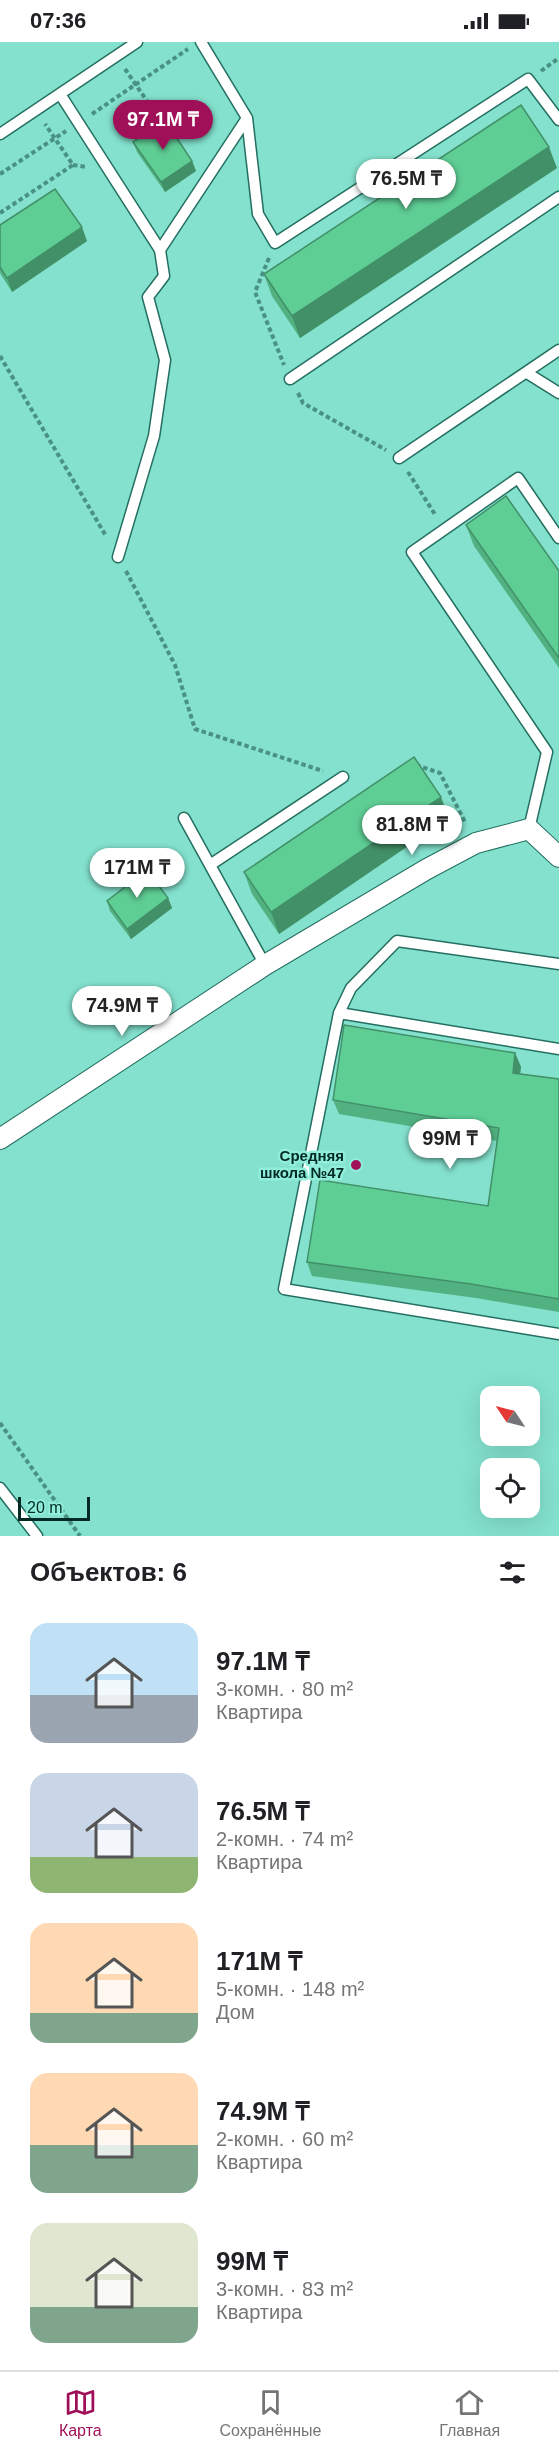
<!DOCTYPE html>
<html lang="ru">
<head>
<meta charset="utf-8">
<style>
	body { margin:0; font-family:Helvetica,sans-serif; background:#f2f2f2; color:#202124; height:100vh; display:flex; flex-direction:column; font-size:22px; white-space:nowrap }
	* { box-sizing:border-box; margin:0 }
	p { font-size:20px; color:#757577 }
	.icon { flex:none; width:33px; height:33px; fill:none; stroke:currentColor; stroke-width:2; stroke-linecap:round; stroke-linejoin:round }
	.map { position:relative; height:1494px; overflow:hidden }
	.sheet { display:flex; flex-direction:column; background:#fff; flex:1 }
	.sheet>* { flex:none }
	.needle { width:39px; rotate:305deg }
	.tools { position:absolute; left:480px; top:1344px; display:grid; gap:12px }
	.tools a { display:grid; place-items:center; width:60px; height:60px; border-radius:12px; background:#fff; box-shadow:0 6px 24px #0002; font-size:30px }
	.scale { position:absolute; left:18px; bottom:15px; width:72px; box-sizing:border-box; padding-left:6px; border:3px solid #002a23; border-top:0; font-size:16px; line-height:21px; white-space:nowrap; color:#002a23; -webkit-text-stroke:4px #90eeda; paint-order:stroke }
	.price { position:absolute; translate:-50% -51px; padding:0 14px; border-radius:21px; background:#fff; color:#222; font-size:20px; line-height:39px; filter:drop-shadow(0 2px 3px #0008) }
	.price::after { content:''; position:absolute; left:50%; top:36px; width:18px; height:14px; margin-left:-9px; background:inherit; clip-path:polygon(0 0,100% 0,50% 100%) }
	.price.active { background:#a01058; color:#fff }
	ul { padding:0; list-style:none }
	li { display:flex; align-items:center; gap:18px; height:150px; padding:0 30px }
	li span { display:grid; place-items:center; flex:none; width:168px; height:120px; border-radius:18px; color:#555 }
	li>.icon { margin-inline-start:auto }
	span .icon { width:72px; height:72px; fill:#fffc; stroke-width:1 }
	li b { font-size:26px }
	h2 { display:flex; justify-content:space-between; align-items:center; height:72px; padding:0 30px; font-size:26px }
	.status { display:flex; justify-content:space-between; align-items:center; height:42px; padding:0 30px; background:#fff; direction:ltr }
	.status svg { height:16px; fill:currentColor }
	.tab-bar { display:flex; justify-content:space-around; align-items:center; height:84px; border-top:2px solid #e0e0e0; background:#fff; font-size:16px; color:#757577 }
	.tab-bar a { display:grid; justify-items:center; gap:3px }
	.tab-bar .active { color:#a01058 }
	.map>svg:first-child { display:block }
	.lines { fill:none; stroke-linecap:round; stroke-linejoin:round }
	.service-casing { stroke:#246f61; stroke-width:13 }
	.minor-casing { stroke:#246f61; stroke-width:22 }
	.path { stroke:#499182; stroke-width:4; stroke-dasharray:4.5 3; stroke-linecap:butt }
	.service { stroke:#fff; stroke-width:10 }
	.minor { stroke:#fff; stroke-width:20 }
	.wall { fill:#52b180 }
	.shaded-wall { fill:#429068 }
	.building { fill:#5fce95; stroke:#429068; stroke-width:1.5 }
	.poi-dot { fill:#a01058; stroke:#90eeda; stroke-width:2 }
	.labels { text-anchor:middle; stroke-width:5; stroke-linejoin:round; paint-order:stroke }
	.poi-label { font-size:15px; font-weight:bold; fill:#002a23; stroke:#90eeda; text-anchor:end }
</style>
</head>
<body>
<div class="status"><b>07:36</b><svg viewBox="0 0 49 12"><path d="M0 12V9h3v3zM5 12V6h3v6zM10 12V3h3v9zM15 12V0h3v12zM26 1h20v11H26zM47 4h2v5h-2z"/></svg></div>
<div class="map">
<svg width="559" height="1494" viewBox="0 0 559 1494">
	<rect width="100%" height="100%" fill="#83e1cd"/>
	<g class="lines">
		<g class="service-casing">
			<path id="service" d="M60 52 160 208 164 234 148 255 165 318 154 394 118 515
				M247 76 258 172 275 201 528 37 559 78
				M0 92 137 0
				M160 208 247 76 201 0
				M527 331 559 351
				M290 337 559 155
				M399 416 559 308
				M184 776 265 923
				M529 787 547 710 412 510 518 436 559 496
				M210 823 343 735
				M559 922 397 899 351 946 339 971 284 1247 559 1292
				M339 971 559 1007
				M0 1446 37 1494"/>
		</g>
		<g class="minor-casing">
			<path id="minor" d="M0 1097 265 923 427 827 476 801 529 787 559 815"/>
		</g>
		<path class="path" d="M125 27 147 59
			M541 29 559 16
			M92 72 188 7
			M73 123 87 125
			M0 132 66 89
			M0 171 73 123 45 82
			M269 216 255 250 284 323
			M0 314 106 494
			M298 351 303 361 386 408
			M408 430 436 474
			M126 529 175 623 195 687 323 729
			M416 723 440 731 466 782
			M0 1381 80 1494"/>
		<use href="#service" class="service"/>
		<use href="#minor" class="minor"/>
	</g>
	<path class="wall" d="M133 100 192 119 196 129 165 150 137 110Z
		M557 126 300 296 272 254 264 232Z
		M0 183 87 199 12 250 0 231Z
		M466 483 559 529V626L474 504Z
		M449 776 279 892 252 852 244 830Z
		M168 856 172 866 131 897 110 869 107 859Z
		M515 1011 521 1025 520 1032 559 1037V1270L476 1256 312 1234 307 1220 488 1164 497 1099 339 1072 333 1058Z"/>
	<path class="shaded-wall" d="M549 105 557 126 300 296 292 274Z
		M192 119 196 129 165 150 161 140Z
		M82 185 87 199 12 250 7 236Z
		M441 755 449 776 279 892 271 870Z
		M168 856 172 866 131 897 127 887Z
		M515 1011 521 1025 518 1045 513 1031Z"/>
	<path class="building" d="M521 63 549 105 292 274 264 232Z
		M165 78 192 119 161 140 133 100Z
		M55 147 82 185 7 236 0 225V183Z
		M506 454 559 529V616L466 483Z
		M414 715 441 755 271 870 244 830Z
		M147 828 168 856 127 887 107 859Z
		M344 983 515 1011 513 1031 559 1037V1257L471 1242 307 1220 320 1138 488 1164 499 1086 333 1058Z"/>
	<circle class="poi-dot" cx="356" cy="1123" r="6"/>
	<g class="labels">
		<g class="poi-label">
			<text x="344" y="1119">Средняя<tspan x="344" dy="17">школа №47</tspan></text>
		</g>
	</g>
</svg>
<div class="tools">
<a><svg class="needle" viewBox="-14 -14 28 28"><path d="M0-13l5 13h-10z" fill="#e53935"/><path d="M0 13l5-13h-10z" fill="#757577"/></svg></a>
<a><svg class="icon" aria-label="locate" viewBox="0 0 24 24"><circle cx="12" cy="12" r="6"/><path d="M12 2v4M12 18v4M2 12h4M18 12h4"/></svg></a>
</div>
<div class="scale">20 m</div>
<b class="price active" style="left:163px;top:109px">97.1M ₸</b>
<b class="price" style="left:406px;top:168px">76.5M ₸</b>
<b class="price" style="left:412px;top:814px">81.8M ₸</b>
<b class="price" style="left:137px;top:857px">171M ₸</b>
<b class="price" style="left:122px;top:995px">74.9M ₸</b>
<b class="price" style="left:450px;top:1128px">99M ₸</b>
</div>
<section class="sheet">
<h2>Объектов: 6<svg class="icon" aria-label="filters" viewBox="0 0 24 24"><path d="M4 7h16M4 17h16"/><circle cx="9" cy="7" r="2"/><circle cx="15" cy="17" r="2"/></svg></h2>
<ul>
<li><span style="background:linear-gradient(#bfe0f5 60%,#9aa5b1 0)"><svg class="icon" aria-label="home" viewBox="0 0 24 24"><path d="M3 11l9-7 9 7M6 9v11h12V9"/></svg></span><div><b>97.1M ₸</b><p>3-комн. · 80 m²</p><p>Квартира</p></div></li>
<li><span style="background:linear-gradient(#c9d6e8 70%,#8fb573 0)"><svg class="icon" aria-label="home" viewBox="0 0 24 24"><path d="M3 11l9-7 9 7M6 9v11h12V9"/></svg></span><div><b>76.5M ₸</b><p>2-комн. · 74 m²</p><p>Квартира</p></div></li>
<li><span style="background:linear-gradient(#ffd9b3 75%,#7fa58c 0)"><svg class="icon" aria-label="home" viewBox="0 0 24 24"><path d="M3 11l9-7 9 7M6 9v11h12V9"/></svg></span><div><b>171M ₸</b><p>5-комн. · 148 m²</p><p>Дом</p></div></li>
<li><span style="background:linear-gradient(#ffd9b3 60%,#7fa58c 0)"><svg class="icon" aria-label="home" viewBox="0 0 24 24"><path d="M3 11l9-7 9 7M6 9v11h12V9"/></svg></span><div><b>74.9M ₸</b><p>2-комн. · 60 m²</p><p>Квартира</p></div></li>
<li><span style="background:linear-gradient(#dfe7d0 70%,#7fa58c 0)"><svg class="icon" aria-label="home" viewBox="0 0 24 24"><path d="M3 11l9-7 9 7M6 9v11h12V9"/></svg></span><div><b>99M ₸</b><p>3-комн. · 83 m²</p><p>Квартира</p></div></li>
</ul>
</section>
<nav class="tab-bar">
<a class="active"><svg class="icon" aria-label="map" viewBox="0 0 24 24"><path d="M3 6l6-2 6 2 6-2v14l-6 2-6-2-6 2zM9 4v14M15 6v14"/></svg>Карта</a>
<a><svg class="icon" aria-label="saved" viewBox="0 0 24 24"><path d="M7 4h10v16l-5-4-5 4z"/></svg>Сохранённые</a>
<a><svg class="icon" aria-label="home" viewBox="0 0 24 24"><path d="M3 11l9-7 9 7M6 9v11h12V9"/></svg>Главная</a>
</nav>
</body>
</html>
